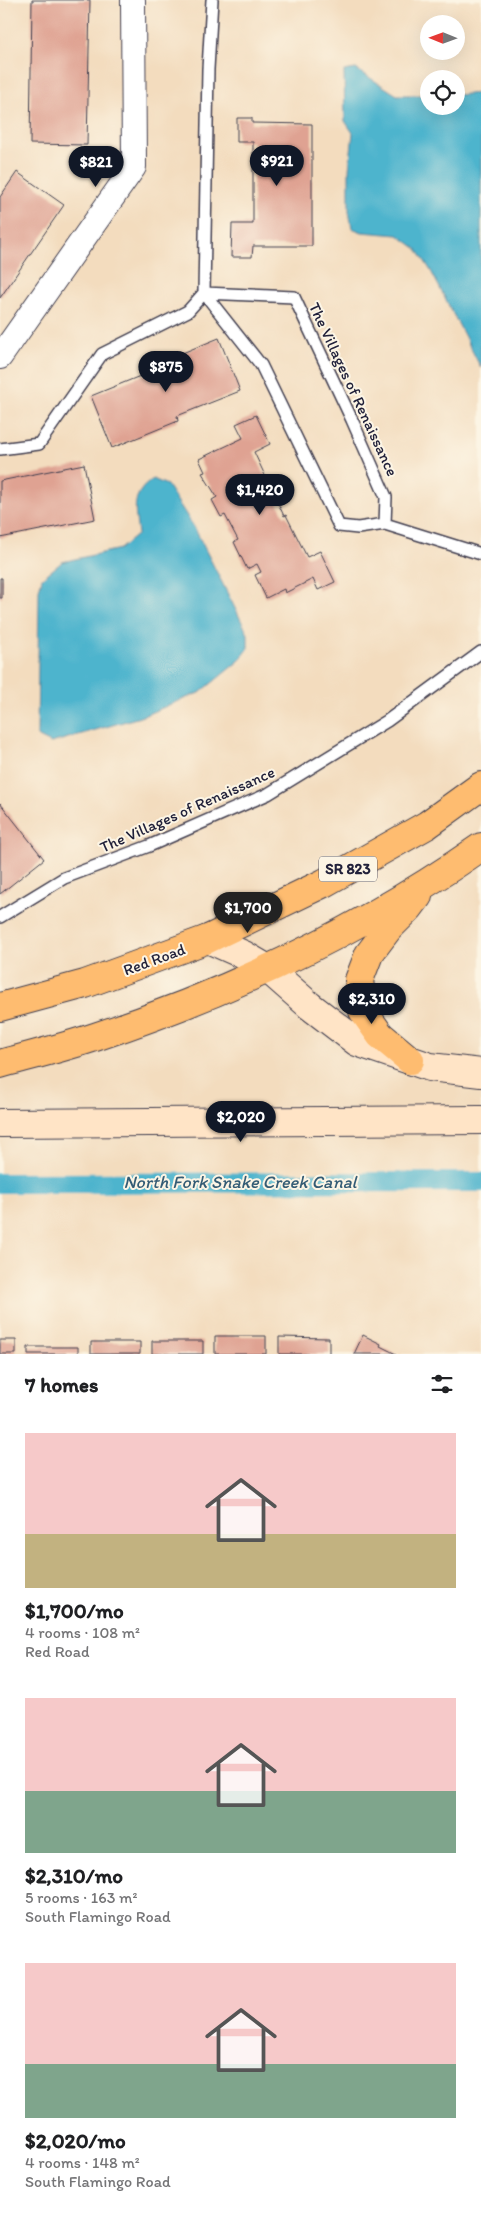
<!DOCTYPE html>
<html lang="en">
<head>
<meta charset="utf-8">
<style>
	body { margin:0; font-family:Itim,sans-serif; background:#f6f6f6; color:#202124; height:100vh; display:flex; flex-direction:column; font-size:19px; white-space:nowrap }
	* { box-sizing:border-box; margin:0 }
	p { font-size:16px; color:#757577 }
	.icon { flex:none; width:28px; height:28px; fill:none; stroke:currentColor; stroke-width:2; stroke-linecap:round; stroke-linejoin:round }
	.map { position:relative; height:1354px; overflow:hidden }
	.side { display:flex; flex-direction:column; background:#fff; flex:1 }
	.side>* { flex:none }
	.needle { width:32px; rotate:271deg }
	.tools { position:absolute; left:420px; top:15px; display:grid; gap:10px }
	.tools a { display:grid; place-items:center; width:45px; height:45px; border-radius:50%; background:#fff; box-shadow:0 5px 20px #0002; font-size:25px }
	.price { position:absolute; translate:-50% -42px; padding:0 11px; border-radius:18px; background:#111827; color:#fff; font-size:16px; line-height:32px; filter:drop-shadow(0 1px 2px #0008) }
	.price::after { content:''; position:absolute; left:50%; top:30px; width:15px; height:11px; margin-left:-8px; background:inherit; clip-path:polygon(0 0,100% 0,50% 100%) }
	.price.on { background:#222; color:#fff }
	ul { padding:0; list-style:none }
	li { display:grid; align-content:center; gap:10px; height:265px; padding:0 25px }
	li span { display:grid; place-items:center; height:155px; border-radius:0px; color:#555 }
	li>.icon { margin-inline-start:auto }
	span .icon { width:90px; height:90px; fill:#fffc; stroke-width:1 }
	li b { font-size:21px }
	h2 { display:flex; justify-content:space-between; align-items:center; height:60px; padding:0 25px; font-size:21px }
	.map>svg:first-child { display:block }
	.water { fill:#4eb4cd; stroke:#386b84 }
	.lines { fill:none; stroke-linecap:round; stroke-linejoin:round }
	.canal { stroke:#4eb4cd; stroke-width:20 }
	.building { fill:#dfa292 }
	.service-casing { stroke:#413e4f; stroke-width:14 }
	.minor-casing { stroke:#413e4f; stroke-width:26 }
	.secondary-casing { stroke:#413e4f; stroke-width:30 }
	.trunk-casing { stroke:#413e4f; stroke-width:30 }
	.service { stroke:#fff; stroke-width:11 }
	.minor { stroke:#fff; stroke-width:24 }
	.secondary { stroke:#ffe4c6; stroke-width:28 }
	.trunk { stroke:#febc70; stroke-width:28 }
	.labels { text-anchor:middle; stroke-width:4; stroke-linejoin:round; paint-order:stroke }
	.shield { fill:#fcf5e5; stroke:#63616e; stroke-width:1 }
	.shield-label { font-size:15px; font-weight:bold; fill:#22223b }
	.street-label { font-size:16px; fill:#22223b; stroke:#fcf5e5 }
	.water-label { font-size:18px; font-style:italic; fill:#345c75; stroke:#fcf5e5 }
</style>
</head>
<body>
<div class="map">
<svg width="481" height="1354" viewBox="0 0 481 1354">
	<rect width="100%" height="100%" fill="#fcf5e5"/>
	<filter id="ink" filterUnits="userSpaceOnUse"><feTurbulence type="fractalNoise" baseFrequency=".02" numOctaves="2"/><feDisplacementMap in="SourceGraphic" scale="10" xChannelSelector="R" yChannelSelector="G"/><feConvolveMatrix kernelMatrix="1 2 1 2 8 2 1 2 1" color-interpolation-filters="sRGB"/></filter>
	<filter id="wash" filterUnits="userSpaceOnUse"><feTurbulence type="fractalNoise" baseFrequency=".0096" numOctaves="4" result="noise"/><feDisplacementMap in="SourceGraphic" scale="20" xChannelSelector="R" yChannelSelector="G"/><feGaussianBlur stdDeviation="1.12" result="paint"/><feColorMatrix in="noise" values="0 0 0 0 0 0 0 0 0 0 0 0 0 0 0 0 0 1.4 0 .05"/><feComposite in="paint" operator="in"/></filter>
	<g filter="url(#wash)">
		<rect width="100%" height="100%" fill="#f3dcbe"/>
		<path class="water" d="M356 69 397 95H429V106H456V95L481 93V368L431 271 417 249 398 235 362 232 352 228 349 211V170L353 133 345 121 344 71Z
			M153 479 167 485 194 527 248 634V649L240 660 201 692 140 717 51 743 37 736 39 590 42 578 62 562 120 549 138 534C135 509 130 495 153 479Z"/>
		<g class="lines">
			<path class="canal" d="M0 1183 481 1182"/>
		</g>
		<g id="blocks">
			<path class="building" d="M32 0H90L87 145 30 144Z
				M237 118H252V123L312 124V246H253L252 257H231L232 224H253V142H237Z
				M17 172 64 205 0 298V197Z
				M219 338 240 391 177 416 178 421 112 448 91 396 155 370 153 365Z
				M256 415 270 444 254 452 284 516 286 515 307 557 320 551 335 582 318 590 313 579 285 593 284 589 266 598 255 575 261 572 257 564 247 569 234 542 238 540 225 515 221 517 212 500 217 497 202 473 205 472 199 459 243 438 236 424Z
				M84 464 95 519 0 538V481Z
				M0 578H2V598H0Z
				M0 803 44 859 0 894Z
				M363 1335 381 1344 380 1346 396 1354H354Z
				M215 1336H266V1354H215Z
				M279 1337 329 1338V1354H279Z
				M0 1340H16V1354H0Z
				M152 1341H203V1354H152Z
				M91 1342H140V1354H91Z
				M28 1347H78V1354H28Z"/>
		</g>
	</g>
	<g filter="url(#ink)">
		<use href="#blocks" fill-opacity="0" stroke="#413e4f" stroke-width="1"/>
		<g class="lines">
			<g class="service-casing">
				<path id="service" d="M204 293 294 297 352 420 386 497 385 524 481 554
					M204 293 261 365 339 526 358 528 385 524
					M0 449 39 444 102 354 188 311 204 293 208 69 212 0
					M0 917 64 878 149 846 268 794 387 721 481 652"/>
			</g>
			<g class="minor-casing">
				<path id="minor" d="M0 357 134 167 133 0"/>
			</g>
			<g class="secondary-casing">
				<path id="secondary" d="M208 939 244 955 268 969 310 1006 357 1042 430 1067 481 1073
					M0 1123 481 1120"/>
			</g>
			<g class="trunk-casing">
				<path id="trunk" d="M0 1007 85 984 208 939 324 883 427 825 481 786
					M410 1060 380 1035 363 1011 359 980 369 954 388 929 409 908 418 896
					M0 1064C33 1055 66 1047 98 1036 233 991 365 928 481 847"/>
			</g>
			<use href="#service" class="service"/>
			<use href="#minor" class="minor"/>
			<use href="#secondary" class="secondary"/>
			<use href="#trunk" class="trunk"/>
		</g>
	</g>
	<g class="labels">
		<rect class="shield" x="319" y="856.5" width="58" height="25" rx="4"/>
		<g class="shield-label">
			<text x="348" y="874">SR 823</text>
		</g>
		<g class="street-label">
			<text transform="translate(354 389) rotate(65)" y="6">The Villages of Renaissance</text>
			<text transform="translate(187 809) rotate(-24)" y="6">The Villages of Renaissance</text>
			<text transform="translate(154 959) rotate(-20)" y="6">Red Road</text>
		</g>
		<g class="water-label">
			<text x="240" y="1188">North Fork Snake Creek Canal</text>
		</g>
	</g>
</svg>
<div class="tools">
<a><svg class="needle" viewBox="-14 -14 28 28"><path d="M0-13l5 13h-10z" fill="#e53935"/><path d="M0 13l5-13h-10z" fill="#757577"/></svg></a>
<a><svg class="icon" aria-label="locate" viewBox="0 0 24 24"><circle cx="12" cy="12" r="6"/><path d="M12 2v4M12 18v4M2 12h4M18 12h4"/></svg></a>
</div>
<b class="price" style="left:277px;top:187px">$921</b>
<b class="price" style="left:96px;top:188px">$821</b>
<b class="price" style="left:166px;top:393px">$875</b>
<b class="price" style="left:260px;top:516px">$1,420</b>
<b class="price on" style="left:248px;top:934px">$1,700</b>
<b class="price" style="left:372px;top:1025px">$2,310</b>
<b class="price" style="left:241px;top:1143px">$2,020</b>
</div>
<section class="side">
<h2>7 homes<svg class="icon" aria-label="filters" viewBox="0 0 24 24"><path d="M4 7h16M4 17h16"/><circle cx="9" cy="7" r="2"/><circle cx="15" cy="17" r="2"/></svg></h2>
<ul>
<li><span style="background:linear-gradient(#f6c9c9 65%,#c2b280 0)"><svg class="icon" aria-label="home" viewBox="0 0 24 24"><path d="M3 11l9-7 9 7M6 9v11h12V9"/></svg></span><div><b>$1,700/mo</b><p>4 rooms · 108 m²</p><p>Red Road</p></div></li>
<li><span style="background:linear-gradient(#f6c9c9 60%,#7fa58c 0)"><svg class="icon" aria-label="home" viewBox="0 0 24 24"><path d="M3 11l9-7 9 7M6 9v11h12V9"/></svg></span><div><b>$2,310/mo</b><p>5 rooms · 163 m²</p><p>South Flamingo Road</p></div></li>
<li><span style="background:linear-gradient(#f6c9c9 65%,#7fa58c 0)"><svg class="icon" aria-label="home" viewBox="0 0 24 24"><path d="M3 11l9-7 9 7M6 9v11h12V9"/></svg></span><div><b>$2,020/mo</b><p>4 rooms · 148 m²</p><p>South Flamingo Road</p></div></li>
</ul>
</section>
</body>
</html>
